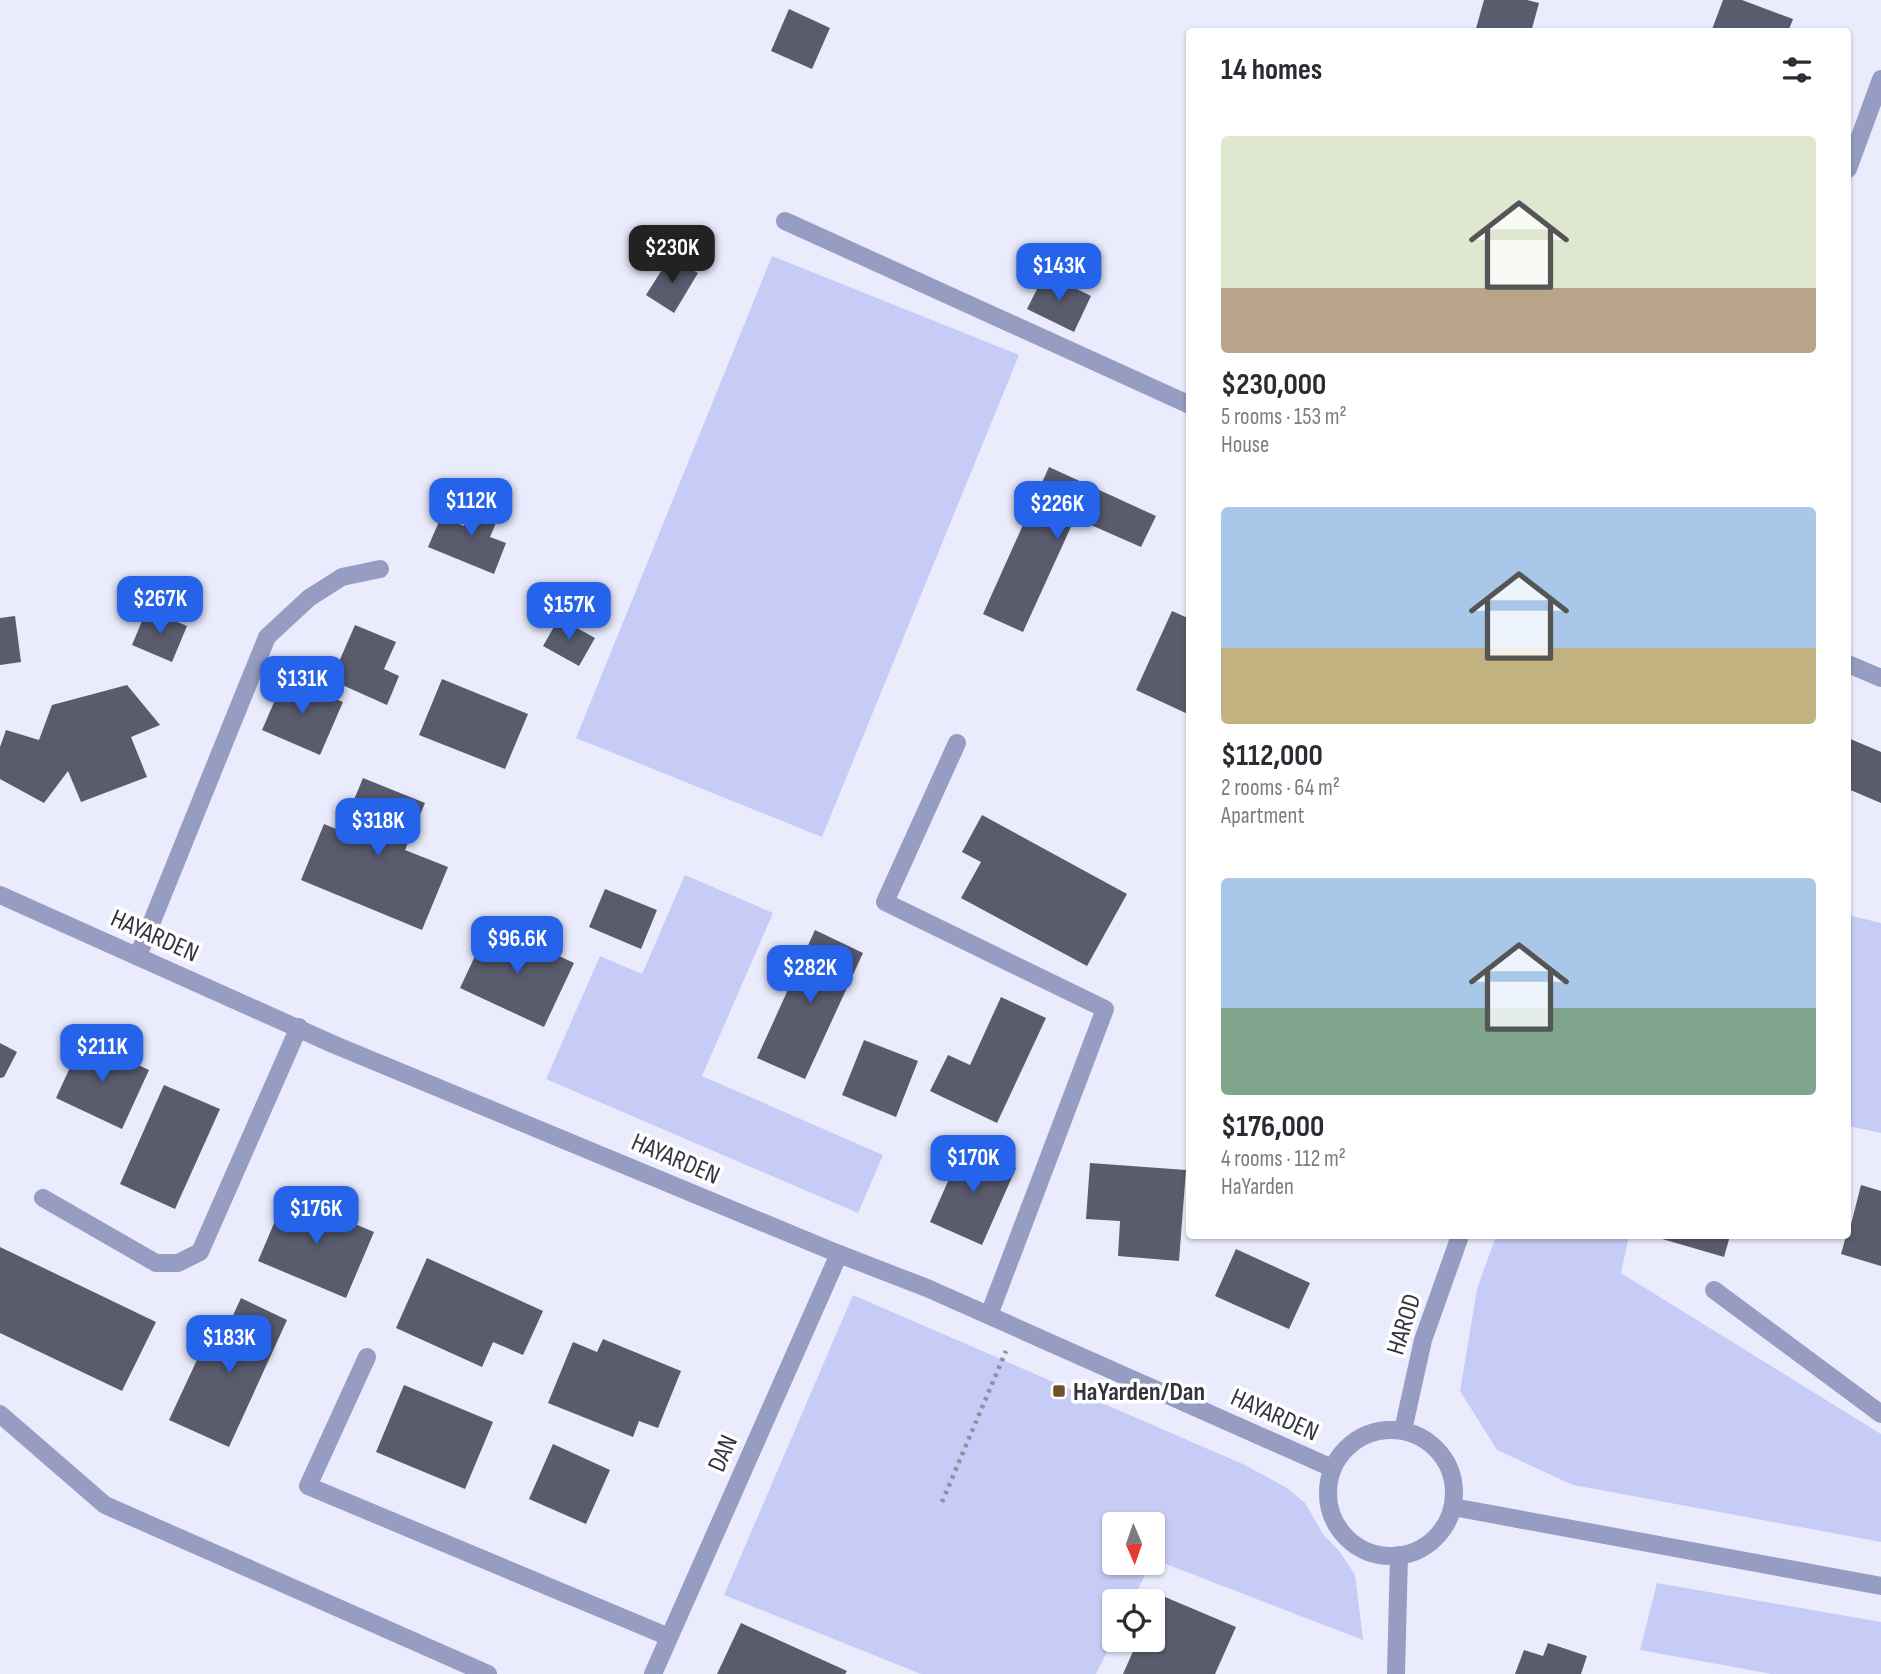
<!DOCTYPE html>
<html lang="en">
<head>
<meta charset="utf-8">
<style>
	body { margin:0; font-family:"Sofia Sans Condensed",sans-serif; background:#f7f7f7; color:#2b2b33; height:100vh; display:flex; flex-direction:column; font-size:26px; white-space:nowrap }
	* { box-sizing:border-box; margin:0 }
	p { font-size:23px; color:#7c7c81 }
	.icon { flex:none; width:38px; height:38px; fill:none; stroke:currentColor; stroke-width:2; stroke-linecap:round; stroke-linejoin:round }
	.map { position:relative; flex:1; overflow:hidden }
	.drawer { position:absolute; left:1186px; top:28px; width:665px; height:1211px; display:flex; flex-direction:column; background:#fff; border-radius:7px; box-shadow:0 2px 5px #0004 }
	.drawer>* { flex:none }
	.needle { width:46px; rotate:178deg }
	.tools { position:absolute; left:1102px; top:1512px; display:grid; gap:14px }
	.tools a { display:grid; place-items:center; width:63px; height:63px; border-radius:7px; background:#fff; box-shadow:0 2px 5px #0004; font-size:35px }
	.price { position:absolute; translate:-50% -60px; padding:0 16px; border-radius:14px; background:#2563eb; color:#fff; font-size:23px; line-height:46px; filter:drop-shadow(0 2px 4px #0008) }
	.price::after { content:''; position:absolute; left:50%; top:42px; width:21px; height:16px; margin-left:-10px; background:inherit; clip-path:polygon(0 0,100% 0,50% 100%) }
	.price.current { background:#222; color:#fff }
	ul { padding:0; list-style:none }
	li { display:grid; align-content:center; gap:14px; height:371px; padding:0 35px }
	li span { display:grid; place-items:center; height:217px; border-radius:7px; color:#555 }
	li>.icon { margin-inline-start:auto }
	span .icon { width:126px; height:126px; fill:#fffc; stroke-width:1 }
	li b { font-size:30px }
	h2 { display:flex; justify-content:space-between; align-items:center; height:84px; padding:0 35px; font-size:30px }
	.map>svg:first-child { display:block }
	.green { fill:#c6ccf6 }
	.building { fill:#5a5c6e }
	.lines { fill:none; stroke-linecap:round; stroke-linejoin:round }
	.path { stroke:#8f909d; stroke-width:4.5; stroke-dasharray:3.5 5; stroke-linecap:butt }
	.service { stroke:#979cc2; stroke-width:18 }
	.minor { stroke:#979cc2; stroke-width:18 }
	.tertiary { stroke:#979cc2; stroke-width:18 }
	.poi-dot { fill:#714f27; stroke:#fff; stroke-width:2.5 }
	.labels { text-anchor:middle; stroke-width:7; stroke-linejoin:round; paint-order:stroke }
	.street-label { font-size:26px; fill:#33343c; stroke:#fff }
	.poi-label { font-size:26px; font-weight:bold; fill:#33343c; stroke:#fff; text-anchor:start }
</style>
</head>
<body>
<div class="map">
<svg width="1881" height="1674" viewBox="0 0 1881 1674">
	<rect width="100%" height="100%" fill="#eaecfd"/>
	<path class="green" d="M772 256 1019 355 822 837 576 738Z
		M685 875 773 913 702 1076 883 1155 858 1213 546 1079 600 956 642 974Z
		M1848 915 1881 923V1133L1848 1126Z
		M1496 1236H1629L1621 1273 1881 1434V1542L1573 1485 1497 1450 1460 1391 1477 1289Z
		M853 1295 1245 1465 1287 1488 1305 1503 1323 1534 1340 1552 1355 1575 1363 1640 1153 1559V1524H1115V1563H1151L1132 1601H1115V1636L1096 1674H921L724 1595Z
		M1657 1583 1881 1622V1674H1772L1640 1650Z"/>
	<path class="building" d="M1484 0H1527L1539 3 1531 32H1475Z
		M1723 0H1742L1793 19 1788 32H1711Z
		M789 9 830 28 812 69 771 51Z
		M670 257 698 273 674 313 646 295Z
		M1045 273 1091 296 1074 332 1027 309Z
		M1049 467 1156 516 1141 547 1075 518 1023 632 983 614Z
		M475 498 502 509 490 537 506 543 494 574 428 547 441 517 464 526Z
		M147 609 187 626 172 662 132 645Z
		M1172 611 1190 619V715L1136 690Z
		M15 616 21 662 0 665V618Z
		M559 618 595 638 579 666 543 646Z
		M355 625 396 642 384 669 399 676 387 705 331 680Z
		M285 677 343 702 320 755 262 730Z
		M442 679 528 714 505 769 419 735Z
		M127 685 160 725 131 737 147 777 81 802 68 771 44 803 0 779V747L6 730 39 740 52 705Z
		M1848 738 1881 752V803L1848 789Z
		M363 778 425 803 405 850 448 867 422 930 301 880 324 824 341 831Z
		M982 815 1127 894 1087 966 961 898 981 862 962 852Z
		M605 889 657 910 641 949 589 927Z
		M490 924 574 963 544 1027 460 988Z
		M815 930 863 953 805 1079 757 1058Z
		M1001 997 1046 1018 997 1123 930 1091 948 1055 970 1065Z
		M83 1039 149 1070 122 1129 56 1098Z
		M864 1040 918 1061 896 1117 842 1095Z
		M0 1043 17 1052 4 1077 0 1078Z
		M164 1085 220 1109 175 1209 120 1184Z
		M964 1145 1016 1168 982 1245 930 1222Z
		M1090 1163 1186 1170 1179 1261 1118 1256 1120 1221 1086 1219Z
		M1861 1185 1881 1191V1266L1841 1254 1846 1236H1848Z
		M286 1195 374 1232 346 1298 258 1261Z
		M1652 1236H1730L1724 1257Z
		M0 1247 156 1322 122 1391 0 1333Z
		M1236 1249 1310 1283 1289 1329 1215 1296Z
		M427 1258 543 1311 523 1355 493 1342 482 1367 396 1328Z
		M241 1298 287 1320 229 1447 169 1420 203 1347 216 1352Z
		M603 1339 681 1371 658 1428 639 1421 633 1437 548 1403 573 1342 597 1352Z
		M404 1385 493 1422 465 1489 376 1452Z
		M553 1444 610 1470 586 1524 529 1499Z
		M1158 1594 1236 1627 1215 1674H1123L1138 1640H1153V1605Z
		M741 1623 847 1671 845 1674H717Z
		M1548 1643 1587 1656 1581 1674H1515L1524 1650 1543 1656Z"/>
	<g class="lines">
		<path class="path" d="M942 1502 1006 1351"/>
		<path class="service" d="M785 221 1190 405
			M957 743 885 902 1105 1009 989 1315
			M138 956 267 637 309 598 342 577 380 569
			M43 1198 156 1263H178L200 1252 299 1027
			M1714 1290 1881 1414"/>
		<path class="minor" d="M1848 169 1881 79
			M1848 664 1881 678
			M367 1357 308 1486 669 1637
			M0 1414 105 1505 488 1674
			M1403 1430 1423 1340 1460 1236
			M1453 1507 1881 1586
			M653 1674 839 1254
			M1396 1674 1399 1555"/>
		<path class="tertiary" d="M0 895 335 1045 839 1254 927 1288 1332 1468
			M1328 1493a63 63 0 1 1 126 0a63 63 0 1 1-126 0Z"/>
	</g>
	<rect class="poi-dot" x="1052" y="1384" width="14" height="14" rx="3.5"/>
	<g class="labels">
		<g class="street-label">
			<text transform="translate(155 935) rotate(24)" y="9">HAYARDEN</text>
			<text transform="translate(676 1158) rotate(23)" y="9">HAYARDEN</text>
			<text transform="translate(1403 1324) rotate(-73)" y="9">HAROD</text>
			<text transform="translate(1275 1414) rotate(24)" y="9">HAYARDEN</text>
			<text transform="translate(722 1453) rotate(-66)" y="9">DAN</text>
		</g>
		<g class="poi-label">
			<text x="1073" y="1400">HaYarden/Dan</text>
		</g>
	</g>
</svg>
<div class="tools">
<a><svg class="needle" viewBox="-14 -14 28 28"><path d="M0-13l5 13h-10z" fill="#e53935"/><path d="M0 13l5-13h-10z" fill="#7c7c81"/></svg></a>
<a><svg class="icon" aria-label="locate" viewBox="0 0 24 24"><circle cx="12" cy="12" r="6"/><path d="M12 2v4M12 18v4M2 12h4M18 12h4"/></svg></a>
</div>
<b class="price current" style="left:672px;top:285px">$230K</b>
<b class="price" style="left:1059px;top:303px">$143K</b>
<b class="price" style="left:471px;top:538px">$112K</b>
<b class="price" style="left:1057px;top:541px">$226K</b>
<b class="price" style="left:160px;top:636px">$267K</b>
<b class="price" style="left:569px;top:642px">$157K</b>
<b class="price" style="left:302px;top:716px">$131K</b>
<b class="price" style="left:378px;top:858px">$318K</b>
<b class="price" style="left:517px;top:976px">$96.6K</b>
<b class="price" style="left:810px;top:1005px">$282K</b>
<b class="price" style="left:102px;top:1084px">$211K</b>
<b class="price" style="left:973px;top:1195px">$170K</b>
<b class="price" style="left:316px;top:1246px">$176K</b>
<b class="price" style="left:229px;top:1375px">$183K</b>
<section class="drawer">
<h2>14 homes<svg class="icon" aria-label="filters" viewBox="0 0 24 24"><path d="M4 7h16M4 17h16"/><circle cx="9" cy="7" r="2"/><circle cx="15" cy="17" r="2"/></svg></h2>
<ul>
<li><span style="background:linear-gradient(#dfe7d0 70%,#b9a48a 0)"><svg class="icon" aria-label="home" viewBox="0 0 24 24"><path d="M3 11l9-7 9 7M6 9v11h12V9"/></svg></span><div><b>$230,000</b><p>5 rooms · 153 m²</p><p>House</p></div></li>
<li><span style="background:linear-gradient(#a9c7e8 65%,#c2b280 0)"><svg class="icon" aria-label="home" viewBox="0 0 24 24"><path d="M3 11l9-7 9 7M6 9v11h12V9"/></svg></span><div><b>$112,000</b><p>2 rooms · 64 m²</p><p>Apartment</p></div></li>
<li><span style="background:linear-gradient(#a9c7e8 60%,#7fa58c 0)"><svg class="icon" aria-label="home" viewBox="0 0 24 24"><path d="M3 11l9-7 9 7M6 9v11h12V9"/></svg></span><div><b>$176,000</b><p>4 rooms · 112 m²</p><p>HaYarden</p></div></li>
</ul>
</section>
</div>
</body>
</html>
